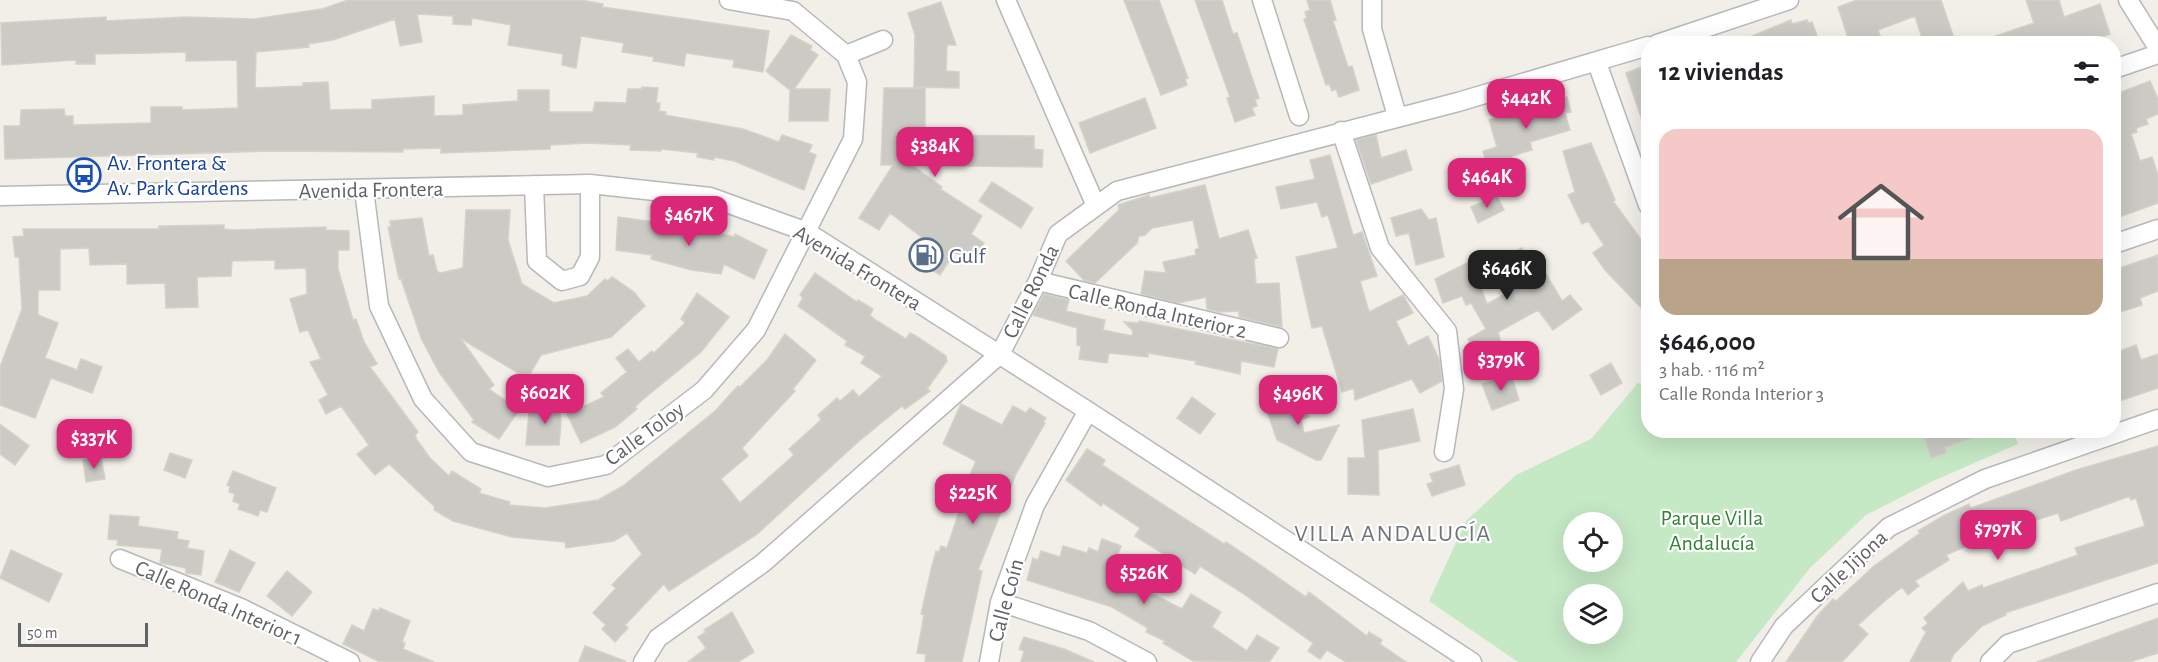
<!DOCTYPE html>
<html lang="es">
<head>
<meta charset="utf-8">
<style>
	body { margin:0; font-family:"Alegreya Sans",sans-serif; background:#f6f6f6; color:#202124; height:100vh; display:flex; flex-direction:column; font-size:22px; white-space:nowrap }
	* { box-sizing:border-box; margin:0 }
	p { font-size:20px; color:#757577 }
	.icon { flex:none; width:33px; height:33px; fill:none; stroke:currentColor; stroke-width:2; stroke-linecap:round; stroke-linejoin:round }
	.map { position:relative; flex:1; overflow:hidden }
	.drawer { position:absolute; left:1641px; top:36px; width:480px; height:402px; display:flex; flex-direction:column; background:#fff; border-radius:24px; box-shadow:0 6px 24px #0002 }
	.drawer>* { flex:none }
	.buttons { position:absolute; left:1563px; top:512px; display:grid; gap:12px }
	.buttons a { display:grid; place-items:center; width:60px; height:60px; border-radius:50%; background:#fff; box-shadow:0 6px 24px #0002; font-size:30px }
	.scale { position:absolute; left:18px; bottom:15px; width:130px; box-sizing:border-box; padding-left:6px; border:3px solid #5f6368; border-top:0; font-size:16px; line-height:21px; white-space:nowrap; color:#5f6368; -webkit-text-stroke:4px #fff; paint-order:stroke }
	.price { position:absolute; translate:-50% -51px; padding:0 14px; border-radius:12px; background:#db2777; color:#fff; font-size:20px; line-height:39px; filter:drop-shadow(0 2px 3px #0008) }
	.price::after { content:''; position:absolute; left:50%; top:36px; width:18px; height:14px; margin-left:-9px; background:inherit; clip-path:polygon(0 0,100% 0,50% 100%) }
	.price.on { background:#222; color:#fff }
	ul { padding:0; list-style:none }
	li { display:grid; align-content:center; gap:12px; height:318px; padding:0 18px }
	li span { display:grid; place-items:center; height:186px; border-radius:18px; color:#555 }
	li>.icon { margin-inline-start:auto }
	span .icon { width:108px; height:108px; fill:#fffc; stroke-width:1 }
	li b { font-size:26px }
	h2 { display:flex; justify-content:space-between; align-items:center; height:72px; padding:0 18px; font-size:26px }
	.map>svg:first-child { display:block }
	.green { fill:#c5e8c5; fill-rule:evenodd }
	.building { fill:#cccac5; stroke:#d6d1c6; stroke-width:1.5 }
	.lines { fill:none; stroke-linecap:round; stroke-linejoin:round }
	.minor-casing { stroke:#b5b8bc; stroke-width:21 }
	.minor { stroke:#fff; stroke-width:18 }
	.labels { text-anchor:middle; stroke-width:4.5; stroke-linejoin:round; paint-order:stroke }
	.transit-label { font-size:22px; fill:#164399; stroke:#fff; text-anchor:start }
	.street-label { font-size:22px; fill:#5f6368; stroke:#fff }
	.service-label { font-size:22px; fill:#4e5e75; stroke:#fff; text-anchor:start }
	.park-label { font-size:22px; fill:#348238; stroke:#fff }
	.neighbourhood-label { font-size:24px; letter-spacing:1.5px; fill:#70757a; stroke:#fff }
</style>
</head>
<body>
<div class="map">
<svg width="2158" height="662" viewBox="0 0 2158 662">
	<rect width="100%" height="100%" fill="#f1efe8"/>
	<path class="green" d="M1638 383 1648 385V430H2013L2018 444 1933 481 1866 515 1810 568 1736 662H1518L1429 601 1466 521 1516 475 1591 439ZM1574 522H1612V561H1574ZM1574 594H1612V633H1574Z"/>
	<path class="building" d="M348 0H581L603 4 602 7 769 31 763 72 733 67 734 60 686 53 684 66 653 61 654 57 622 52 624 43 581 36 576 68 562 65 563 54 508 45 511 25 472 18 471 25 453 24V16L417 14 422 42 400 46 395 19 333 40 308 44 309 47 256 52 255 88 303 86V83L328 82 330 110 372 109V100L434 96V116L463 115V105L518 101V90H549V112H593L595 102 626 103 628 89H642V87L658 88 656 103H660L659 111 666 112 665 115 743 129 779 142 782 135 812 145 809 152 816 155 804 190 734 161 714 157V160L697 157 698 153 661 149V151L630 150 631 145 587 143 550 145V149L441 153V148L403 149V152L270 151 5 159 4 126H20L21 110 64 109 65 116H73V125L151 123V107H182V110L238 108 237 60 186 61V52L149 53 95 54V64H76V60L2 65 1 23 106 17V21L186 17 254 19 322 9Z
		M1124 0H1159L1188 78 1185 79 1187 85 1161 95Z
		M1195 0H1222L1233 34 1237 33 1259 98 1255 100 1257 106 1252 108 1255 115 1235 122 1227 98 1230 97Z
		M1307 0H1330L1336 20 1333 21 1348 67 1352 66 1359 90 1339 97 1336 89 1332 91 1329 84 1326 85 1304 19 1307 18 1305 12 1310 10Z
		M1857 0H1941L1956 44H1924L1915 16 1878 30 1883 44H1850L1838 7Z
		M2026 0H2059L2064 17 2100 4 2110 34 2083 44H1981V41L2034 23Z
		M941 2 956 45H947L946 71 959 72V88L914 87 915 35 908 13Z
		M1791 20 1792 24 1807 20 1808 23 1812 22 1820 44H1733Z
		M791 35 812 46 810 50 818 55 794 89H830L828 121H789L790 90 766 71Z
		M1642 67 1645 76 1648 75V132H1646L1626 73Z
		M2150 81 2158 99V114L2146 119 2148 124 2136 128 2137 132 2131 134 2140 161 2152 157 2158 175V203L2114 219V133L2118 131 2114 119V95Z
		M884 88H925V135L1034 136V149L1043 150 1042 167 912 165 942 187 940 189 982 216 971 234 984 243 971 262 955 252 940 275 912 257 924 239 890 213 879 230 859 218 893 165H881Z
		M1567 97 1571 112 1565 113 1570 130 1530 142 1532 150 1512 156 1513 161 1488 169 1483 151 1497 147 1489 120Z
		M1145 98 1156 128 1090 153 1079 123Z
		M1376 135 1381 158 1406 150 1412 170 1371 184 1356 140Z
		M1591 143 1615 200 1613 201 1648 249V315L1605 270 1593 253 1604 245 1588 221 1582 224 1568 195 1575 192 1563 151Z
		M1330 155 1353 235 1362 232 1377 276 1360 281 1369 312 1403 295 1413 313 1396 321 1408 346 1428 336 1439 359 1442 381 1420 393 1412 379 1355 400 1354 388 1342 392 1322 326 1312 328 1296 257 1338 248 1328 215 1322 217 1317 202 1281 209 1276 187 1315 179 1310 160Z
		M992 182 1033 208 1021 228 979 201Z
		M1205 185 1219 239 1248 230 1257 258 1254 259 1256 284 1279 283 1282 327 1239 317V311L1219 312 1207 309 1206 297 1178 303 1141 294 1145 271 1166 273 1163 262 1196 255 1195 250 1199 248 1193 220 1152 228 1145 235 1139 236 1137 243 1095 283 1084 280 1066 261 1119 210 1118 205 1149 195 1150 198Z
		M1497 196 1504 210 1478 223 1471 207Z
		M1421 209 1429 220 1436 218 1444 257 1416 265 1409 233 1396 236 1391 218Z
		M466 210H510L508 240 522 284 554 303 587 296 605 279 607 281 612 277 634 292 645 306 611 337 541 355 530 374 518 373 460 338 494 385 489 389 519 410 499 439 472 422 474 420 439 372 421 338 401 279H399L388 227H391L390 221 422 218 429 256 433 255 437 271 440 273 463 268Z
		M618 217 701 228 734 237 735 234 767 250 754 279 724 264 721 274 692 270 651 259 652 255 616 250Z
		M224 225V229L232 230 326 227V230L349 231V250H338V269L353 320 356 319 364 342 377 364 370 367 418 432 415 435 417 440 430 458 449 476 452 471 481 489 479 493 510 502 509 505 545 508 598 500 623 486 715 411 738 386 740 387 767 360 785 334 816 360 793 389 795 391 742 448 748 456 721 479 740 503 794 455 789 449 821 420 818 415 837 398 840 401 853 390 859 397 882 376 861 363 865 356 845 345 847 341 798 306 803 298 800 295 815 273 857 302 858 300 873 309 870 315 874 319 906 339 910 333 916 336 946 356 947 361 927 389 930 391 905 409 902 406 858 442 756 535 669 591 664 584 625 625 628 628 615 642 602 629 606 625 593 613 616 588 612 585 642 554 627 533 614 541 566 548 565 542 512 537 453 521 434 510 435 507 389 464 375 475 357 454 369 445 341 406 326 414 319 400 328 395 310 362 321 359 308 330 300 332 290 299 307 294 306 268 275 269V260L232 261 231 276 197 277 198 307 166 308 165 283 127 284V264L90 265 89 248 60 249V290H38V315L58 323 45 358 77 370 81 359 102 367 92 393 51 378 35 418 0 405V367L22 309 19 257H15L13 237 24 236 23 229H159V226Z
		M1522 248 1526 256 1533 252 1562 301 1570 295 1582 309 1553 330 1538 310 1498 332 1502 347 1471 365 1463 350 1471 346 1468 339 1486 329 1471 303 1466 305 1462 296 1443 303 1435 279 1471 261 1487 304 1520 286 1505 256Z
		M2158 255V291L2140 298 2142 305 2114 314V270Z
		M697 293 729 317 701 352 641 401 635 407 637 409 615 427 581 443 567 414 604 397 601 393 627 372 616 358 628 349 639 362 652 351 654 353 685 323 681 319Z
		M1044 294 1069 300 1066 311 1105 320 1103 330 1132 336 1133 331 1124 322 1139 323V321L1278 349 1274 367 1241 361 1240 374 1195 364 1196 361 1148 353V357L1109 353 1107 363 1079 359 1081 346 1077 345V328L1033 315Z
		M2136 345 2141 360 2158 354V388L2114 403V353Z
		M1611 363 1622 383 1601 395 1590 375Z
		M1511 374 1519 400 1492 410 1482 384Z
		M550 388H555L561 421 559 445H526L529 412 549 414Z
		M1299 388 1309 417 1301 420 1304 433 1339 425 1321 460H1316L1277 440 1266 408 1276 404 1274 397Z
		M1192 397 1215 414 1200 434 1177 418Z
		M961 404 1002 425 1013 406 1026 413 1030 408 1046 418 1043 422 1045 423 1016 474 978 570 982 571 962 662H925L926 654 917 653 924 615 921 614 931 570 936 551 939 552 941 546 947 548 962 503 958 502 976 461 943 444Z
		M1413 409 1420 441 1378 450 1379 495 1348 494V458H1365L1362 420Z
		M0 424 29 446 15 465 0 454Z
		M1922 430H1987V433L1945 447 1946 453 1931 458Z
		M2158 446V563L2005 613 2006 615 1982 626 1954 654 1950 662H1910L1926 632 1922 628 1928 623 1924 618 1963 582 1968 591 1982 585 1983 588 2078 555 2075 548 2145 526 2136 498 2131 500 2130 496 2061 521 2058 513 1997 533 1993 529 1980 540 1946 555 1949 560 1915 581 1919 586 1908 595 1902 587 1886 600 1858 625 1868 634 1842 662H1786L1818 615 1833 599 1836 601 1874 566 1920 533 1918 531 1943 516 1969 504 1971 508 2076 470Z
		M1087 449 1105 460 1102 465 1224 544 1226 542 1253 560 1306 597 1309 592 1367 636 1369 632 1382 640 1380 644 1406 662H1346L1327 650 1320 659 1308 651 1313 643 1241 592 1200 566 1195 574 1135 536 1140 528 1103 503 1101 506 1066 480Z
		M170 453 192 460 185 478 164 470Z
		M101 457 105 479 86 482 83 460Z
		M1459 465 1465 485 1432 496 1427 484 1433 482 1430 474Z
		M233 471 276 488 267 512 260 510 258 516 238 509 240 504 233 501 235 494 229 492 230 487 227 485Z
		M110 515 139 517 138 526 178 532 177 539 189 541 187 548 204 551 201 575 186 573V568L160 563 162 549 117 545 118 540 108 539Z
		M1102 539 1121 546 1113 567 1146 583 1143 589 1182 609 1191 594 1221 612 1212 627 1247 651 1257 635 1279 648 1269 662 1193 661 1163 643 1165 641 1146 632 1148 628 1112 607 1027 580 1033 558 1038 560 1041 551 1060 557 1063 546 1087 553 1089 548 1098 552Z
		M11 550 62 574 49 602 0 578Z
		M230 550 255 563 239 592 215 582Z
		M287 571 312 592 292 616 267 596Z
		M380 608 410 621 402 642 405 643 403 649 434 662H380L343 644 352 625 364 631 373 609 379 611Z
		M732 612 754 652 738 662H688L706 648 698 637 706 632 704 630Z
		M2158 618V653L2130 662H2037Z
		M1024 637 1064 649 1094 662H1021L1024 651 1019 649Z
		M585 646 625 661V662H579Z"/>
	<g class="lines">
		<g class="minor-casing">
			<path id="minor" d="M1006 0 1096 206
				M1262 0 1299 116
				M1372 0V29L1397 116
				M2128 0 2158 48
				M1657 44 1789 0
				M846 55 883 40
				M1597 63 1648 205
				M2114 69 2158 54
				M1341 131 1380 248 1447 331 1454 389 1444 452
				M534 185 537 261 562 281 580 276 590 257V184
				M364 190 379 306 423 399 471 452 548 477 606 465 704 390 756 330 853 139 857 82 846 55 793 11 729 0
				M0 196 590 184 710 197 807 232 1088 411 1472 662
				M2114 244 2158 229
				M1038 281 1279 338
				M120 559 241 608 350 662
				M1000 602 1089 631 1147 662
				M643 662 658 638 763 563 1000 354 1038 281 1058 234 1117 191 1458 102 1648 46
				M989 662 1000 602 1035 505 1088 411
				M1760 662 1784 626 1889 527 1985 479 2158 419
				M1990 662 2008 644 2158 593"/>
		</g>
		<use href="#minor" class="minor"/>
	</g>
	<defs>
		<g id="bus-ring" transform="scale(1.725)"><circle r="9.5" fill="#fff" stroke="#1a4fb4" stroke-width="1.5"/><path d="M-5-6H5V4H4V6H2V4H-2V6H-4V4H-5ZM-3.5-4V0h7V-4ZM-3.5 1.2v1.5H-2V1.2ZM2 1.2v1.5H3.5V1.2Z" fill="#1a4fb4"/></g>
		<g id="fuel-ring" transform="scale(1.725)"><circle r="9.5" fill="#fff" stroke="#5c6f8a" stroke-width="1.5"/><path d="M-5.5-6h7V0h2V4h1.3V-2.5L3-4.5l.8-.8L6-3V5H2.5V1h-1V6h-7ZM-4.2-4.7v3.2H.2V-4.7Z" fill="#5c6f8a"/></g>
	</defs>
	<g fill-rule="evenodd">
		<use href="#bus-ring" x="84" y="175"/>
		<use href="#fuel-ring" x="926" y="255"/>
	</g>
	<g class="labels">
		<g class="transit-label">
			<text x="107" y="170">Av. Frontera &amp;<tspan x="107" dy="25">Av. Park Gardens</tspan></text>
		</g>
		<g class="street-label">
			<text transform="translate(371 189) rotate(-1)" y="8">Avenida Frontera</text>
			<text transform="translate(858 267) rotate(31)" y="8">Avenida Frontera</text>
			<text transform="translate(1030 291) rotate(-64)" y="8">Calle Ronda</text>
			<text transform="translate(1158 310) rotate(13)" y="8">Calle Ronda Interior 2</text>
			<text transform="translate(644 433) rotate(-36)" y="8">Calle Toloy</text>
			<text transform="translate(1848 566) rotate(-43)" y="8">Calle Jijona</text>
			<text transform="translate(1005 600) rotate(-75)" y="8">Calle Coín</text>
			<text transform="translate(219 602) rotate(24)" y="8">Calle Ronda Interior 1</text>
		</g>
		<g class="service-label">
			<text x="949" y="263">Gulf</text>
		</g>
		<g class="park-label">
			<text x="1712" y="525">Parque Villa<tspan x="1712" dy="25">Andalucía</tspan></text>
		</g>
		<g class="neighbourhood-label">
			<text x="1393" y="541">VILLA ANDALUCÍA</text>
		</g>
	</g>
</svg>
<div class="buttons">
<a><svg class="icon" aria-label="locate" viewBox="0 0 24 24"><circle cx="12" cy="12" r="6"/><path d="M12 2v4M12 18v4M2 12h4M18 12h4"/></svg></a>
<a><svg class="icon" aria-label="layers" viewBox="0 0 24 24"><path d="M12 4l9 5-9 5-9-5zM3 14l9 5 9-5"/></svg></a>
</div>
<div class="scale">50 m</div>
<b class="price" style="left:1526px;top:130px">$442K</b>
<b class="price" style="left:935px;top:178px">$384K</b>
<b class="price" style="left:1487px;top:209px">$464K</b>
<b class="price" style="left:689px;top:247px">$467K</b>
<b class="price on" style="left:1507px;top:301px">$646K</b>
<b class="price" style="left:1501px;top:392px">$379K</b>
<b class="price" style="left:545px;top:425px">$602K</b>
<b class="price" style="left:1298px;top:426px">$496K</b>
<b class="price" style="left:94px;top:470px">$337K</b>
<b class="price" style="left:973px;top:525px">$225K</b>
<b class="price" style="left:1998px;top:561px">$797K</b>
<b class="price" style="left:1144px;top:605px">$526K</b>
<section class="drawer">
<h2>12 viviendas<svg class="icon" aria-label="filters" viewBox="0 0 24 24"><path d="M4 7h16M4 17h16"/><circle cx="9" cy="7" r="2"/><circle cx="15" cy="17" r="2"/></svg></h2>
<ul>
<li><span style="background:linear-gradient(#f6c9c9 70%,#b9a48a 0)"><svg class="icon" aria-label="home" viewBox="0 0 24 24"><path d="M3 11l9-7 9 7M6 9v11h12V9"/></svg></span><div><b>$646,000</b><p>3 hab. · 116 m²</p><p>Calle Ronda Interior 3</p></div></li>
</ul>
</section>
</div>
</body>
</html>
